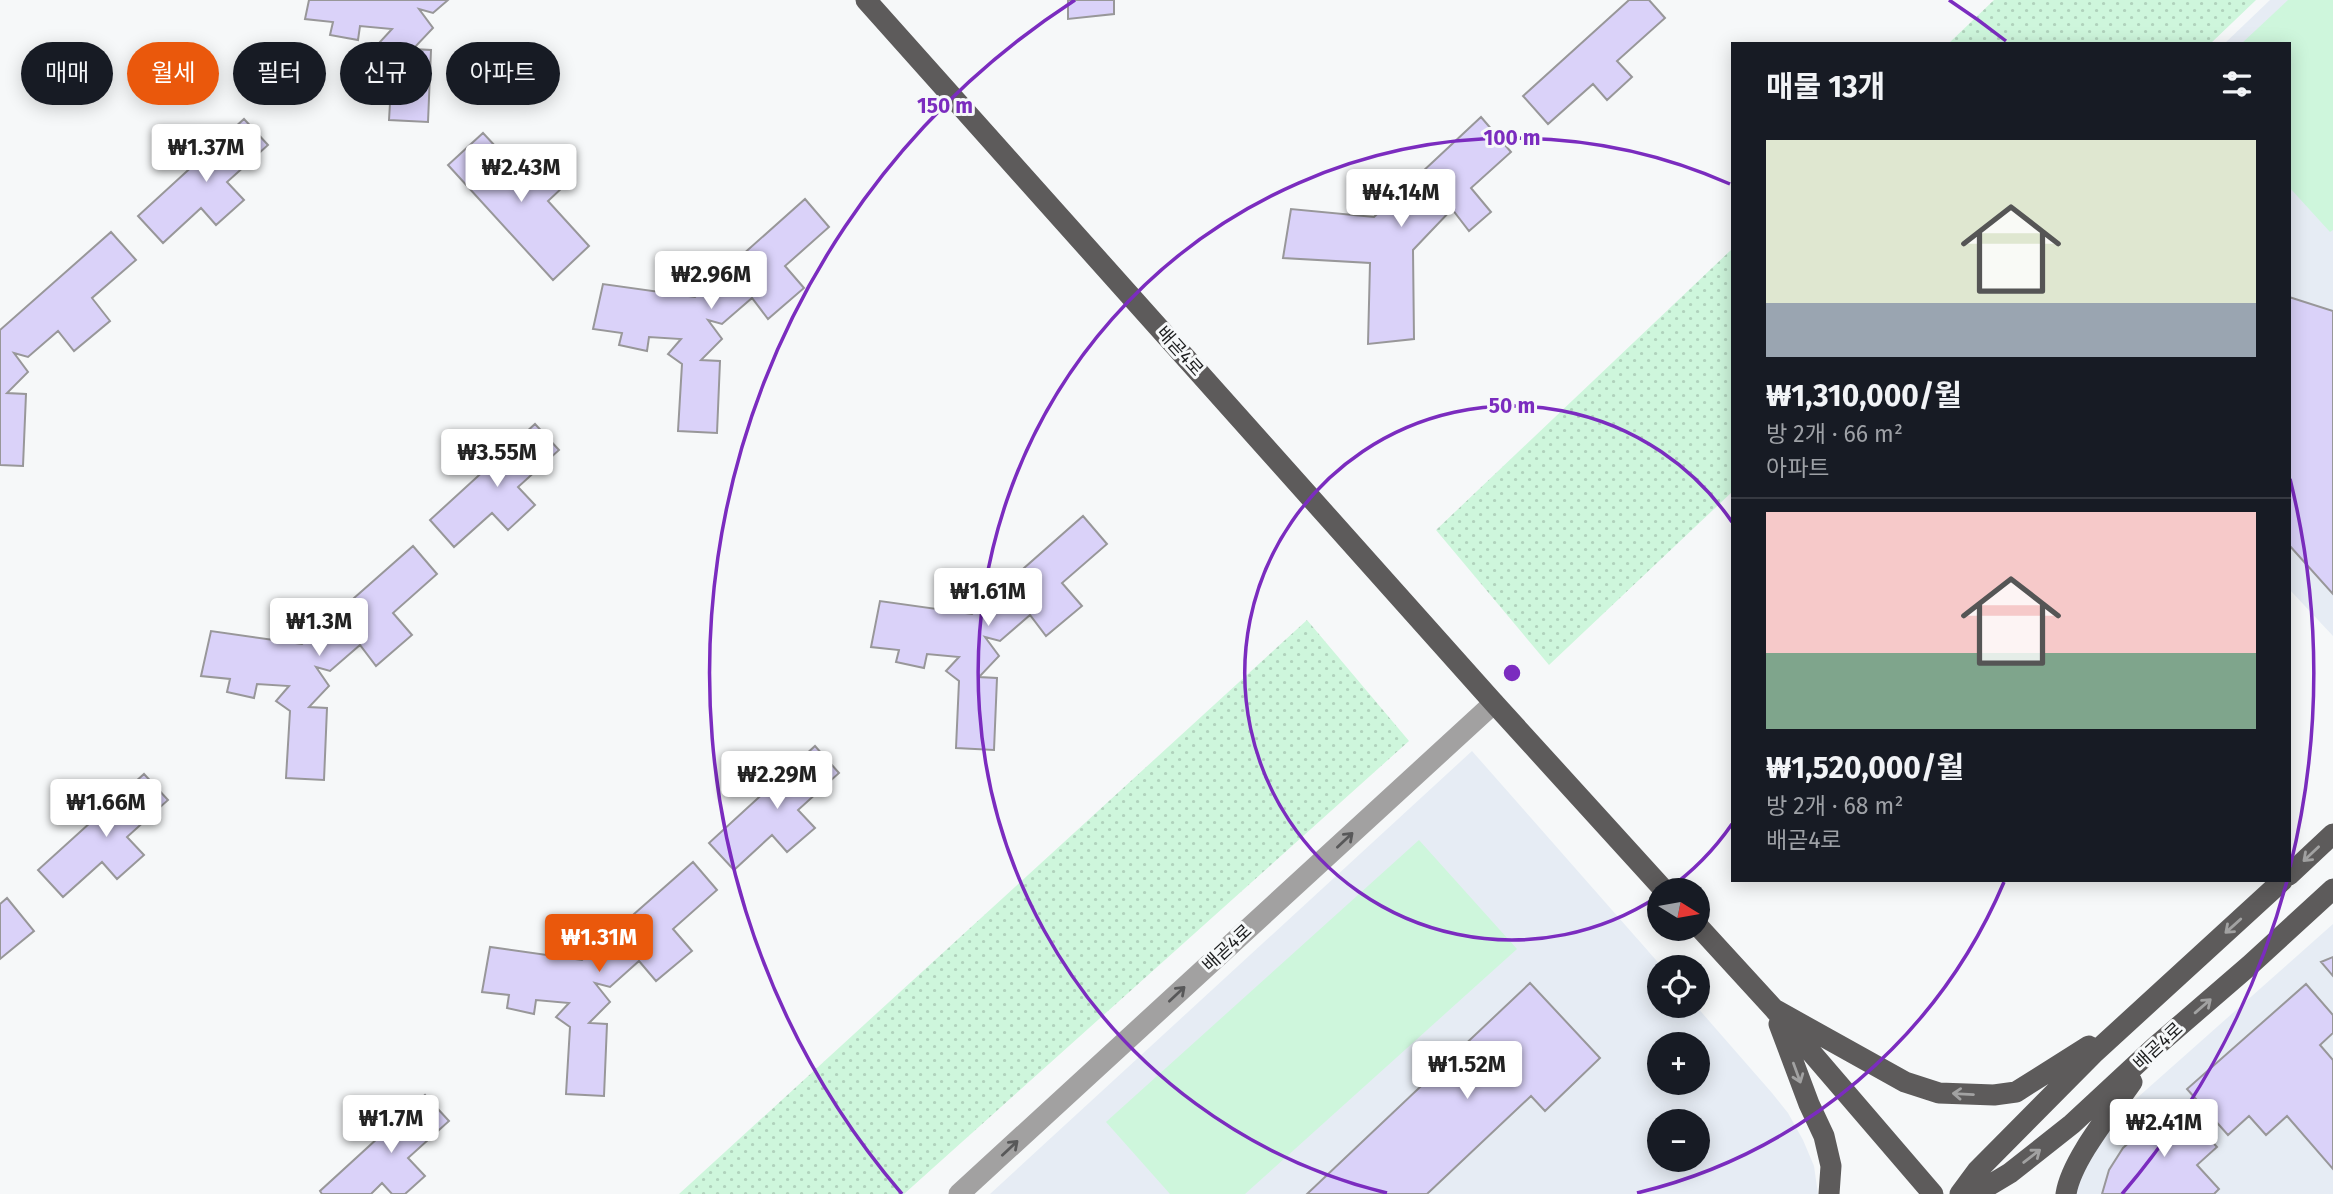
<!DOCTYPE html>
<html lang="ko">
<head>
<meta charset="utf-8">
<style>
	body { margin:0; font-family:"Fira Sans","Noto Sans KR",sans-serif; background:#20242c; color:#f1f3f6; height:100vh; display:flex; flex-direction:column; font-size:26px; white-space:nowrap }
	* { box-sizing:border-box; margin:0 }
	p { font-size:23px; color:#9ea1a6 }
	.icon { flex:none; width:38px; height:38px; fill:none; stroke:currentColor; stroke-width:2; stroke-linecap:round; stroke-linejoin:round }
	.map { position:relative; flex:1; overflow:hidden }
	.side { position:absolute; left:1731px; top:42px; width:560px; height:840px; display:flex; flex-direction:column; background:#171b24; border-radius:0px; box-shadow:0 4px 18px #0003 }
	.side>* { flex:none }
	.top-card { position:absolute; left:21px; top:42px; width:665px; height:63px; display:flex; gap:14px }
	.needle { width:46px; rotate:101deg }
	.fabs { position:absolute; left:1647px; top:878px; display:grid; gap:14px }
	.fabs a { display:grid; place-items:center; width:63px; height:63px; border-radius:50%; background:#171b24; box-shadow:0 4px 18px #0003; font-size:35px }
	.price { position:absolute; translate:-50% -60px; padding:0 16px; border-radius:7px; background:#fff; color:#222; font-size:23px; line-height:46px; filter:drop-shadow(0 2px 4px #0008) }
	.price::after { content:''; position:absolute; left:50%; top:42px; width:21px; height:16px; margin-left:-10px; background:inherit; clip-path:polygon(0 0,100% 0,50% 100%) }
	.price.active { background:#ea580c; color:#fff }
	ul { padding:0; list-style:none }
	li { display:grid; align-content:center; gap:14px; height:371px; padding:0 35px }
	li+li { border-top:2px solid #363941 }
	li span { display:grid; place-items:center; height:217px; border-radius:0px; color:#555 }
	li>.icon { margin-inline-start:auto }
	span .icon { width:126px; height:126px; fill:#fffc; stroke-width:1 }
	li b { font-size:30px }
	h2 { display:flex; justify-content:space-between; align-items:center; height:84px; padding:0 35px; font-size:30px }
	.pill { padding:0 24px; border-radius:32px; background:#171b24; box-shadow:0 4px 18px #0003; font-size:24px; line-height:63px }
	.pill.active { background:#ea580c; color:#fff }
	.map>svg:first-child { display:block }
	.built { fill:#e6ecf4; fill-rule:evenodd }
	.park { fill:url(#park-dots) }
	.garden { fill:#cef6dc }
	.building { fill:#dad2f9; stroke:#989799; stroke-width:2 }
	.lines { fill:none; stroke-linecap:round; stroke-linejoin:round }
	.minor { stroke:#a2a1a1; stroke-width:21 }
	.major { stroke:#5d5b5b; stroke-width:21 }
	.oneway { stroke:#585859 }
	.oneway2 { stroke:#a2a2a2 }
	.ring { fill:none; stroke:#7b2cbf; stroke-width:3.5 }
	.labels { text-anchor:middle; stroke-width:6; stroke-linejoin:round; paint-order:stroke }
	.street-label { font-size:18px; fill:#1c1d1e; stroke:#f6f8f9 }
	.centre { fill:#7b2cbf; stroke:#f6f8f9; stroke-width:3.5 }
	.ring-label { font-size:21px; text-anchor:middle; font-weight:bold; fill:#7b2cbf; stroke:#f6f8f9; stroke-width:6; stroke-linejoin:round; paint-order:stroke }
</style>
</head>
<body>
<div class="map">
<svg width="2333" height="1194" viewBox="0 0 2333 1194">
	<defs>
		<pattern id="park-dots" width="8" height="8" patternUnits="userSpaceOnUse" patternTransform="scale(1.75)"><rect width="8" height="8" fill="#cef6dc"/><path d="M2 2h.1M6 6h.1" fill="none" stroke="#b0d2bc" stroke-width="1.8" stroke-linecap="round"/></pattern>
	</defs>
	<rect width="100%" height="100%" fill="#f6f8f9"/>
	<path class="built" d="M2270 0H2333V636L2289 589V44H2224Z
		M1472 751 1663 968H1659V1006H1696L1772 1093 1788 1113 1803 1140 1814 1166 1818 1194H990ZM1659 1045H1698V1083H1659ZM1659 1122H1698V1160H1659Z
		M2333 924V1194H2060L2066 1161Z"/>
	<path class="park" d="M1994 0H2256L2210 44H1948Z
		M1732 249V492L1549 665 1436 530Z
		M1307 620 1409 741 904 1194H679Z"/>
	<path class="garden" d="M2288 0H2333V230L2330 232 2289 187V44H2241Z
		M1419 840 1517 949 1245 1194H1170L1106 1122Z"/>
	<path class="building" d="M309 0H448L433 13 419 9 433 28 413 49 431 50 428 122 389 120 393 53 379 43 392 29 360 26 358 40 330 35 333 22 305 19Z
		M1068 0H1114V14L1068 19Z
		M1629 0H1649L1665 18 1617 61 1632 77 1607 100 1593 84 1548 124 1523 96Z
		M1481 117 1511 152 1471 188 1491 212 1469 231 1452 209 1413 250 1414 339 1368 344 1370 263 1283 258 1291 209 1374 217Z
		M244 119 268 145 227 182 244 200 216 225 201 208 163 243 138 216Z
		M483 133 524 177 541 162 563 187 548 201 589 246 553 280 448 165Z
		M805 199 829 227 785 266 804 288 768 319 752 298 722 324 708 320 722 339 701 360 720 361 717 433 678 431 682 364 668 354 681 339 649 337 647 351 619 345 622 333 593 329 603 284 695 297Z
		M111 232 136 260 92 298 110 321 74 351 58 331 28 357 14 353 28 372 7 393 26 394 23 466 0 465V330Z
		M2289 297 2333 311V594L2289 545Z
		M535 424 559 450 518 487 535 505 508 530 492 513 454 547 430 520Z
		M1083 516 1107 544 1062 583 1082 606 1046 636 1030 615 1000 641 985 637 999 656 979 677 997 678 994 750 956 748 959 681 946 671 959 657 927 654 924 668 896 662 899 650 871 647 880 601 972 614Z
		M413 546 437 574 393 613 412 635 376 666 360 645 330 671 316 667 329 686 309 707 327 708 324 780 286 778 290 711 276 701 289 686 257 684 254 698 227 692 230 679 201 676 211 631 302 644Z
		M815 746 839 773 798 810 815 828 787 852 772 835 734 870 709 843Z
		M144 774 168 800 127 837 144 855 117 879 102 862 63 897 38 870Z
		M693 862 717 890 673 929 692 951 656 981 639 961 610 987 595 983 610 1002 589 1023 607 1024 604 1096 566 1094 570 1027 556 1017 569 1003 536 1000 534 1014 507 1008 509 995 482 992 490 947 582 960Z
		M7 898 34 931 0 959V904Z
		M2333 957V976L2321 962Z
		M1530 983 1600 1058 1545 1111 1531 1096 1427 1194H1307Z
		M2306 984 2333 1015V1033L2320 1045 2333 1060V1169L2287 1116 2266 1135 2249 1116 2228 1135 2187 1089Z
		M425 1095 449 1121 408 1158 425 1176 405 1194H392L382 1183 371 1194H322L320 1191Z
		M2175 1101 2217 1147 2197 1165 2219 1189 2214 1194H2102L2109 1170 2123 1148Z"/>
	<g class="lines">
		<path class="minor" d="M959 1194 1494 703"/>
		<path class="major" d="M866 0 1494 703 1665 891
			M2289 875 2333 834
			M1698 926 1774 1009 1933 1194
			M1774 1009 1905 1082 1939 1093 1994 1095 2016 1092 2089 1046
			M1779 1024 1809 1104 1824 1136 1831 1166 1829 1194
			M1960 1194 1977 1171 2093 1054 2283 880
			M1975 1194 2010 1173 2072 1124 2155 1047 2250 965 2333 889
			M2066 1194C2071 1160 2112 1111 2132 1082"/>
	</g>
	<defs><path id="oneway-shaft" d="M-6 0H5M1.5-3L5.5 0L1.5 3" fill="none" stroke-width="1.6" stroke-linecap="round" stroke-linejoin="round" transform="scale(1.75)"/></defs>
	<g class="oneway">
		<use href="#oneway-shaft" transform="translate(1345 840) rotate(-43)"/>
		<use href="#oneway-shaft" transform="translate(1177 994) rotate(-43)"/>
		<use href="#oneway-shaft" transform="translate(1010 1148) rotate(-43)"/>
	</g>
	<g class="oneway2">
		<use href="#oneway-shaft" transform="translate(2311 854) rotate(137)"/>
		<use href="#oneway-shaft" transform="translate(2233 926) rotate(138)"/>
		<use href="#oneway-shaft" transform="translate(2203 1006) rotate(-41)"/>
		<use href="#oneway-shaft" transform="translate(1797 1073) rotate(70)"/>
		<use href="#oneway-shaft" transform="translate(1963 1094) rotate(-177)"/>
		<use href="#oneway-shaft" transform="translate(2032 1156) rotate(-38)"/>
	</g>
	<g class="ring">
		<path d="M1732 824A267 267 0 0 1 1667 890M1657 897A267 267 0 1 1 1732 522"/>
		<path d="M2004 882A535 535 0 0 1 1637 1193M1387 1193A535 535 0 1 1 1730 184"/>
		<path d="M2287 881A802 802 0 0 1 2122 1194M902 1194A802 802 0 0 1 1075 0M1949 0A802 802 0 0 1 2006 41M2290 479A802 802 0 0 1 2290 867"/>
	</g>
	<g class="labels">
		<g class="street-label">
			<text transform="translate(1180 351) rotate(48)" y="6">배곧4로</text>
			<text transform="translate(1227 948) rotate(-43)" y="6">배곧4로</text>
			<text transform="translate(2158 1046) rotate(-43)" y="6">배곧4로</text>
		</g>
	</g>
	<circle cx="1512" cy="673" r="10" class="centre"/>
	<g class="ring-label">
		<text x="945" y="113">150 m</text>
		<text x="1512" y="145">100 m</text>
		<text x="1512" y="413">50 m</text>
	</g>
</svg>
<div class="fabs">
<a><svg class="needle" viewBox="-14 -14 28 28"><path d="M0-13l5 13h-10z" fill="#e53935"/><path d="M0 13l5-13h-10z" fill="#9ea1a6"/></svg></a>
<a><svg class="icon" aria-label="locate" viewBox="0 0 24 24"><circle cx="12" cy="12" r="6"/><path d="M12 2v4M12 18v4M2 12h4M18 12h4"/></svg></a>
<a>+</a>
<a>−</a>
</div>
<b class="price" style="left:206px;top:184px">₩1.37M</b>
<b class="price" style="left:521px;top:204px">₩2.43M</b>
<b class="price" style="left:1401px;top:229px">₩4.14M</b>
<b class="price" style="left:711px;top:311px">₩2.96M</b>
<b class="price" style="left:497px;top:489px">₩3.55M</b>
<b class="price" style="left:988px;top:628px">₩1.61M</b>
<b class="price" style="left:319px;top:658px">₩1.3M</b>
<b class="price" style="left:777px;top:811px">₩2.29M</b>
<b class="price" style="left:106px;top:839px">₩1.66M</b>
<b class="price active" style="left:599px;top:974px">₩1.31M</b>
<b class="price" style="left:1467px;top:1101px">₩1.52M</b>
<b class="price" style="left:391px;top:1155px">₩1.7M</b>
<b class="price" style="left:2164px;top:1159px">₩2.41M</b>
<div class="top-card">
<a class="pill">매매</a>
<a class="pill active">월세</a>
<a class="pill">필터</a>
<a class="pill">신규</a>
<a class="pill">아파트</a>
</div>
<section class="side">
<h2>매물 13개<svg class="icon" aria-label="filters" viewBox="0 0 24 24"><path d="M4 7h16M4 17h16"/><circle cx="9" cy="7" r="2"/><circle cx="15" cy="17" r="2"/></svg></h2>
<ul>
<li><span style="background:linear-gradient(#dfe7d0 75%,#9aa5b1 0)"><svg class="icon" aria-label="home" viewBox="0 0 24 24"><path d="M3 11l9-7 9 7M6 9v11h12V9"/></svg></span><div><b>₩1,310,000/월</b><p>방 2개 · 66 m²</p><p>아파트</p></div></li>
<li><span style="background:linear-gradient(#f6c9c9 65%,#7fa58c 0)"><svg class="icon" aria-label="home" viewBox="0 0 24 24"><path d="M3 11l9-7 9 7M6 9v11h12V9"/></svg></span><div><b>₩1,520,000/월</b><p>방 2개 · 68 m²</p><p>배곧4로</p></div></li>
</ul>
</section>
</div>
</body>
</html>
